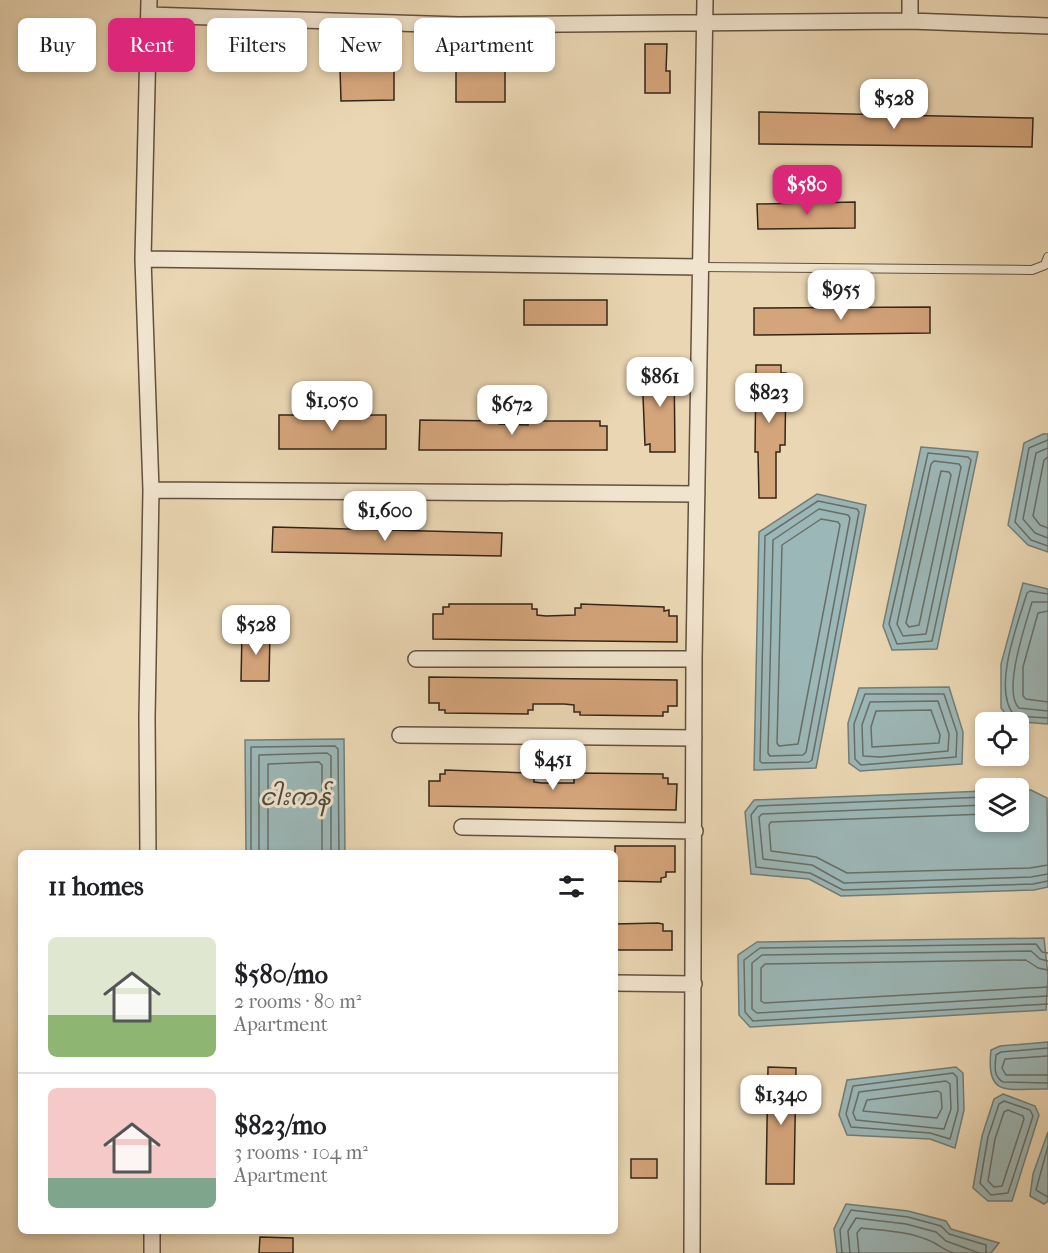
<!DOCTYPE html>
<html lang="en">
<head>
<meta charset="utf-8">
<style>
	body { margin:0; font-family:"IM FELL French Canon","Noto Sans Myanmar",serif; background:#f6f6f6; color:#202124; height:100vh; display:flex; flex-direction:column; font-size:22px; white-space:nowrap }
	* { box-sizing:border-box; margin:0 }
	p { font-size:20px; color:#757577 }
	.icon { flex:none; width:33px; height:33px; fill:none; stroke:currentColor; stroke-width:2; stroke-linecap:round; stroke-linejoin:round }
	.map { position:relative; flex:1; overflow:hidden }
	.details { position:absolute; left:18px; top:850px; width:600px; height:384px; display:flex; flex-direction:column; background:#fff; border-radius:9px; box-shadow:0 3px 9px #0003 }
	.details>* { flex:none }
	.top-card { position:absolute; left:18px; top:18px; width:600px; height:54px; display:flex; gap:12px }
	.tools { position:absolute; left:975px; top:712px; display:grid; gap:12px }
	.tools a { display:grid; place-items:center; width:54px; height:54px; border-radius:9px; background:#fff; box-shadow:0 3px 9px #0003; font-size:30px }
	.price { position:absolute; translate:-50% -51px; padding:0 14px; border-radius:12px; background:#fff; color:#222; font-size:20px; line-height:39px; filter:drop-shadow(0 2px 3px #0008) }
	.price::after { content:''; position:absolute; left:50%; top:36px; width:18px; height:14px; margin-left:-9px; background:inherit; clip-path:polygon(0 0,100% 0,50% 100%) }
	.price.on { background:#db2777; color:#fff }
	ul { padding:0; list-style:none }
	li { display:flex; align-items:center; gap:18px; height:150px; padding:0 30px }
	li+li { border-top:2px solid #e0e0e0 }
	li span { display:grid; place-items:center; flex:none; width:168px; height:120px; border-radius:9px; color:#555 }
	li>.icon { margin-inline-start:auto }
	span .icon { width:72px; height:72px; fill:#fffc; stroke-width:1 }
	li b { font-size:26px }
	h2 { display:flex; justify-content:space-between; align-items:center; height:72px; padding:0 30px; font-size:26px }
	.pill { padding:0 21px; border-radius:9px; background:#fff; box-shadow:0 3px 9px #0003; font-size:21px; line-height:54px }
	.pill.on { background:#db2777; color:#fff }
	.map>svg:first-child { display:block }
	.water { fill:#9cb7b7; stroke:#727d77; stroke-width:1.5 }
	.lines { fill:none; stroke-linecap:round; stroke-linejoin:round }
	.shore { stroke:#686e68; stroke-width:1.5 }
	.building { fill:#d4a47b; stroke:#342518; stroke-width:1.5 }
	.lane-casing { stroke:#62513f; stroke-width:10 }
	.street-casing { stroke:#62513f; stroke-width:18 }
	.lane { stroke:#f1e4ce; stroke-width:8 }
	.street { stroke:#f1e4ce; stroke-width:15 }
	.labels { text-anchor:middle; stroke-width:6; stroke-linejoin:round; paint-order:stroke }
	.water-label { font-size:24px; font-style:italic; fill:#4e4a40; stroke:#f1e4ce }
</style>
</head>
<body>
<div class="map">
<svg width="1048" height="1253" viewBox="0 0 1048 1253">
	<rect width="100%" height="100%" fill="#ead6b3"/>
	<filter id="stains"><feTurbulence type="fractalNoise" baseFrequency=".00333" numOctaves="4"/><feColorMatrix values="0 0 0 0 .2 0 0 0 0 .09 0 0 0 0 .02 0 0 0 .5 -.17"/></filter>
	<radialGradient id="worn" r=".72"><stop offset=".6" stop-color="#630" stop-opacity="0"/><stop offset="1" stop-color="#630" stop-opacity=".3"/></radialGradient>
	<path class="water" d="M1043 434H1048V552L1028 545 1008 525 1024 443Z
		M921 447 978 452 937 649 892 650 883 626Z
		M817 494 866 505 816 768 754 770 759 532Z
		M1023 583 1048 589V724L1011 721 1001 708V664Z
		M949 687 963 732 962 764 860 771 849 763 848 723 859 688Z
		M344 739 345 853H246L245 740Z
		M1019 790H1031L1047 798 1048 887 1034 890 841 896 809 879 751 874 745 812 754 800 985 791 986 822H1018Z
		M1044 938 1048 976 1046 1010 750 1027 739 1015 738 955 757 942Z
		M1048 1042V1089C1010 1088 985 1100 991 1050L1000 1046Z
		M956 1067 963 1073 964 1110 955 1148 930 1139 847 1135 839 1115 847 1080Z
		M1003 1094 1035 1106 1039 1115 1012 1201H988L973 1188 982 1136 994 1099Z
		M1048 1132V1201L1044 1204 1030 1196 1033 1174Z
		M846 1204 908 1211 946 1221 951 1229 999 1243 991 1253H837L834 1229Z"/>
	<g class="lines">
		<path class="shore" d="M1048 440 1029 448 1015 522 1031 540 1048 546
			M1048 448 1036 453 1023 519 1035 533 1048 538
			M928 453 968 457 971 460 932 641 897 644 889 624Z
			M1048 457 1044 460 1033 516 1040 525 1048 528
			M934 461 959 464 961 467 926 634 903 636 897 624 931 464Z
			M941 471 949 472 951 475 919 625 909 627 906 623Z
			M818 501 857 509 859 512 812 760 809 762 762 763 760 761 765 536Z
			M819 509 848 515 850 518 806 752 803 755 770 756 768 753 773 540Z
			M821 519 838 522 840 525 798 744 779 746 777 743 782 545Z
			M1048 594 1030 591 1027 593C1018 623 991 691 1015 716L1048 718
			M1048 602H1032C1026 623 1002 692 1019 708L1048 711
			M1048 611 1038 613 1023 667V696L1026 699 1048 702
			M865 694H944L957 733 956 757 861 765 855 759 854 724Z
			M938 701 949 734 948 751 880 757 863 756 862 725 870 702Z
			M931 710 940 735 939 743 872 747 871 727 876 711Z
			M986 797 758 806 751 815 756 867 810 873 843 890 1033 884 1048 881
			M986 805 762 814 759 817 763 859 812 865 844 883 1031 877 1048 874
			M986 814 771 822 769 825 771 851 816 857 847 873 1030 868 1048 865
			M251 854V747L335 746 338 749 339 854
			M259 854V755L327 753 331 756V854
			M268 854V764L319 762 322 765V854
			M1048 953 1042 952 1036 944 760 948 744 960 745 1012 753 1021 1048 1004
			M1048 961 1040 959 1031 951 762 955 752 963V1009L757 1013 1048 996
			M1048 970 1038 968 1026 960 765 964 761 968V1001L764 1003 1048 987
			M1048 1048 1001 1052 996 1055C995 1066 993 1076 1003 1082L1048 1083
			M1048 1056 1005 1059 1002 1068 1006 1075H1048
			M953 1073 957 1077 958 1110 950 1139 930 1133 851 1127 846 1114 853 1086Z
			M946 1081 950 1084 951 1109 944 1129 856 1120 853 1113 859 1092Z
			M938 1091 941 1093 942 1108 937 1118 863 1111 867 1100Z
			M1004 1101 1030 1110 1033 1116 1008 1193 991 1195 980 1183 988 1137 999 1104Z
			M1008 1110 1023 1116 1024 1119 1002 1186 994 1187 988 1181 995 1139 1004 1112Z
			M1048 1146 1036 1190 1048 1197
			M842 1253 840 1230 851 1210 908 1217 941 1226 949 1234 986 1245V1253
			M850 1253 848 1231 856 1218 906 1224 936 1232 946 1241 979 1253
			M859 1253 857 1233 861 1228C884 1231 907 1231 928 1240 937 1243 943 1250 954 1253"/>
	</g>
	<path class="building" d="M645 44H667L666 71H670V93H645Z
		M383 63V67H394V100L341 101 340 68 353 67V64Z
		M466 66H496V71H505V102H456V70H466Z
		M759 112 1033 118 1032 147 759 144Z
		M855 202V228L758 229 757 204Z
		M524 300H607V325H524Z
		M930 307V333L754 335V308Z
		M674 363 675 452H650V444L645 445 642 372 652 371V364Z
		M756 365H781V373H786L785 445H780V452H776V498H759L758 452H755Z
		M279 415H386V449H279Z
		M420 420 499 421V424L528 425V421H600V426H607V450H419Z
		M273 527 502 533 501 556 272 552Z
		M449 604H532V609H537V615L546 616 575 615V608H581V604L664 607V611L669 610V616H677V642L433 639V614H443V607H449Z
		M242 632H270L269 681H241Z
		M429 677 677 680V706H668V712H663V716L580 715V712H574V705L564 704H533V710H528V714L445 713V710H439V703H429Z
		M445 770 528 773V776H534V782L542 783H574V776H580V773L663 774V778H668V784H677L676 810 429 806V781H440V774H445Z
		M615 846H675V872H666V877L661 878V882L615 881Z
		M658 923 663 924V931H672V950H615V924Z
		M768 1067 796 1068 794 1184H766Z
		M631 1159H657V1178H631Z
		M260 1237 293 1238V1253H259Z"/>
	<g class="lines">
		<g class="lane-casing">
			<path id="lane" d="M700 267 1032 270 1045 265 1048 257"/>
		</g>
		<g class="street-casing">
			<path id="street" d="M910 0V21
				M149 15 459 25 910 21 1048 26
				M143 259 700 267
				M151 490 697 494
				M416 659H694
				M400 735 694 738
				M462 827 695 831
				M148 854 147 717 151 490 143 259 149 0
				M615 983 694 984
				M152 1232V1253
				M692 1253 694 659 705 0"/>
		</g>
		<use href="#lane" class="lane"/>
		<use href="#street" class="street"/>
	</g>
	<g class="labels">
		<g class="water-label">
			<text x="295" y="805">ငါးကန်</text>
		</g>
	</g>
	<rect width="100%" height="100%" filter="url(#stains)"/>
	<rect width="100%" height="100%" fill="url(#worn)"/>
</svg>
<div class="tools">
<a><svg class="icon" aria-label="locate" viewBox="0 0 24 24"><circle cx="12" cy="12" r="6"/><path d="M12 2v4M12 18v4M2 12h4M18 12h4"/></svg></a>
<a><svg class="icon" aria-label="layers" viewBox="0 0 24 24"><path d="M12 4l9 5-9 5-9-5zM3 14l9 5 9-5"/></svg></a>
</div>
<b class="price" style="left:894px;top:130px">$528</b>
<b class="price on" style="left:807px;top:216px">$580</b>
<b class="price" style="left:841px;top:321px">$955</b>
<b class="price" style="left:660px;top:408px">$861</b>
<b class="price" style="left:769px;top:424px">$823</b>
<b class="price" style="left:332px;top:432px">$1,050</b>
<b class="price" style="left:512px;top:436px">$672</b>
<b class="price" style="left:385px;top:542px">$1,600</b>
<b class="price" style="left:256px;top:656px">$528</b>
<b class="price" style="left:553px;top:791px">$451</b>
<b class="price" style="left:781px;top:1126px">$1,340</b>
<div class="top-card">
<a class="pill">Buy</a>
<a class="pill on">Rent</a>
<a class="pill">Filters</a>
<a class="pill">New</a>
<a class="pill">Apartment</a>
</div>
<section class="details">
<h2>11 homes<svg class="icon" aria-label="filters" viewBox="0 0 24 24"><path d="M4 7h16M4 17h16"/><circle cx="9" cy="7" r="2"/><circle cx="15" cy="17" r="2"/></svg></h2>
<ul>
<li><span style="background:linear-gradient(#dfe7d0 65%,#8fb573 0)"><svg class="icon" aria-label="home" viewBox="0 0 24 24"><path d="M3 11l9-7 9 7M6 9v11h12V9"/></svg></span><div><b>$580/mo</b><p>2 rooms · 80 m²</p><p>Apartment</p></div></li>
<li><span style="background:linear-gradient(#f6c9c9 75%,#7fa58c 0)"><svg class="icon" aria-label="home" viewBox="0 0 24 24"><path d="M3 11l9-7 9 7M6 9v11h12V9"/></svg></span><div><b>$823/mo</b><p>3 rooms · 104 m²</p><p>Apartment</p></div></li>
</ul>
</section>
</div>
</body>
</html>
